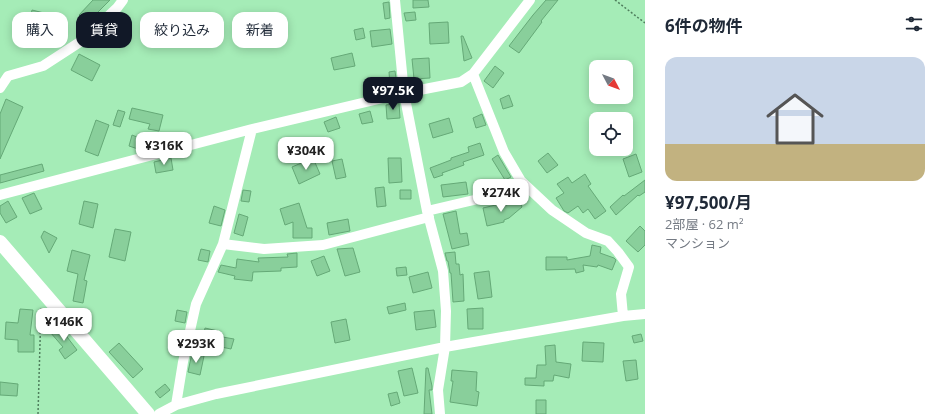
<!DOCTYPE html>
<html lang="ja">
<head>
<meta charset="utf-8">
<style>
	body { margin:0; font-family:"Open Sans","Noto Sans JP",sans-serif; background:#f6f6f7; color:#1f2937; height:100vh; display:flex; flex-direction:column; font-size:15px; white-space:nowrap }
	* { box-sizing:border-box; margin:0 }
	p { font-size:13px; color:#747a83 }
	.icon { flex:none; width:22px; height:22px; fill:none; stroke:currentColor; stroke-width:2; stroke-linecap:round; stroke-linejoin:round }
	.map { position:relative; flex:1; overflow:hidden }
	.sheet { display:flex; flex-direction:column; background:#fff; width:300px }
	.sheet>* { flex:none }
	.guide { position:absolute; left:12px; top:12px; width:380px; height:36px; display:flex; gap:8px }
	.needle { width:26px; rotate:131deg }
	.tools { position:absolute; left:589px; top:60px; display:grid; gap:8px }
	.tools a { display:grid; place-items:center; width:44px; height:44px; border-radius:8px; background:#fff; box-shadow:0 2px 10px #0003; font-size:20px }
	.price { position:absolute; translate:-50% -34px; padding:0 9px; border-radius:8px; background:#fff; color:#222; font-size:13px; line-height:26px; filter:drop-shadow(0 1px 2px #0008) }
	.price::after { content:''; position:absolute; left:50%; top:24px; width:12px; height:9px; margin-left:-6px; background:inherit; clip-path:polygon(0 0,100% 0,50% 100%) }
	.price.current { background:#111827; color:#fff }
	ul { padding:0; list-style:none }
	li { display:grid; align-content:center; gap:8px; height:212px; padding:0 20px }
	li+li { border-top:1px solid #e0e1e3 }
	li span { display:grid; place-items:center; height:124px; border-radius:12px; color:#555 }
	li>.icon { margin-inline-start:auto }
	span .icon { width:72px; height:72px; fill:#fffc; stroke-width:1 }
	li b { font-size:17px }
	h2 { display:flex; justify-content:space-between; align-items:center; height:48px; padding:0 20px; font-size:17px }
	.pill { padding:0 14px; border-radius:12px; background:#fff; box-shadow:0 2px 10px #0003; font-size:14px; line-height:36px }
	.pill.current { background:#111827; color:#fff }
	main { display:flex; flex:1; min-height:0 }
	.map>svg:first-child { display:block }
	.building { fill:#89cf9b; stroke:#65a977 }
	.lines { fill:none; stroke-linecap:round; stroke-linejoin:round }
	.path { stroke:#4f7f5d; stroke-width:1.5; stroke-dasharray:2 2; stroke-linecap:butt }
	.minor { stroke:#fff; stroke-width:10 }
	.highway { stroke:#fff; stroke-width:14 }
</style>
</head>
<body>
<main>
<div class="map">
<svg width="645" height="414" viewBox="0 0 645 414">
	<rect width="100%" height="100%" fill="#a5ecb7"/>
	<path class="building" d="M93 0H110L87 23 79 15Z
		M413 0H428L429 7 413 8Z
		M546 0H558L541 21 542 22 519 53 509 46 533 15Z
		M389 2 390 18 385 19 383 3Z
		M32 10 48 14 45 28 29 24Z
		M415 12 416 20 406 21 404 13Z
		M448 22 449 43 430 44 429 23Z
		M363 28 365 38 356 40 354 30Z
		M390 29 392 44 372 47 370 31Z
		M461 36H463L472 58 464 61Z
		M352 53 355 66 334 70 331 58Z
		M79 54 100 65 92 81 71 70Z
		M429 58 430 78 414 79 412 59Z
		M495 66 504 73 493 88 484 81Z
		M395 71 397 85 390 86 389 72Z
		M509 95 513 106 503 109 500 99Z
		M6 99 23 107 0 159V114Z
		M399 103 400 118 387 119 386 105Z
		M132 108 163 115 159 131 148 129 150 124 129 119Z
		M118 110 125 112 120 127 113 125Z
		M370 111 373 122 362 124 359 114Z
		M482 114 486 125 476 128 473 118Z
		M336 117 340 128 328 132 324 122Z
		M449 118 453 132 433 138 429 124Z
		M96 120 109 125 98 156 85 151Z
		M132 135 142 139 138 149 129 146Z
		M480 143 484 155 463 162 464 165 442 173 443 175 434 178 430 168 451 160V158L469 152 468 147Z
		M548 153 558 165 547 173 538 161Z
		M636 154 642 172 629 177 623 159Z
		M498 155 511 177 505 180 492 159Z
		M171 158 173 170 156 173 154 162Z
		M313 158 320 174 299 184 292 167Z
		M388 158H401L402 182 389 183Z
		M342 159 346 177 336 179 332 161Z
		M42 164 44 171 0 183V175Z
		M585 174 591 184 588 186 606 211 595 219 588 209 583 213 578 206 568 213 564 211 556 198 564 193 557 184 568 177 572 183Z
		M645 180V192L639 196 638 195 616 215 610 207 623 195 624 196Z
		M466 182 468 194 443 197 441 185Z
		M384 187 386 206 377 207 375 188Z
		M243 190 251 191 249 202 241 201Z
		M400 190H411V199H400Z
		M34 193 42 209 30 214 22 198Z
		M519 200 522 207 509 218 504 220V222L487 226 483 208 500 204 501 207Z
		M8 201 17 217 6 223 0 213V206Z
		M84 201 98 204 93 228 79 224Z
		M299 203 307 228H312V238H293V222L285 225 280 209Z
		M214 206 225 210 221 226 209 223Z
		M456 211 460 234 467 233 469 245 452 249 443 214Z
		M239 214 248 217 243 236 234 233Z
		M348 219 350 231 329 235 327 223Z
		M640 226 645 231V245L638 252 626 241Z
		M115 229 131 232 125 261 109 257Z
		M44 231 57 238 49 253 41 237Z
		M592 245 601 247 600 253 614 258 616 260 612 270 598 265 597 267 583 265 584 271 576 273 575 269 546 270V257H567V260L590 256Z
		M353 248 360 272 345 276 337 249Z
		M201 249 210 251 208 262 198 260Z
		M72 250 90 255 84 280 87 281 83 303 73 301 78 274 67 271Z
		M455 252 456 264H459L460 275 463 274 464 301 453 302 451 273H450L448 261H447L445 253Z
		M297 253V267L281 268V271L253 272 252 281 234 279 235 276 218 272 221 265 236 268 237 259 259 262 258 258 288 257 287 254Z
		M324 256 330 271 317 276 311 261Z
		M406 267 407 275 397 276 396 268Z
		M489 271 492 297 478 299 474 273Z
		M428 272 432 288 413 293 409 277Z
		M405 303 406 310 389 314 387 307Z
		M483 308V329H468L467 309Z
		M20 309 33 310 30 335H34V352H18V340L5 339 6 322 18 323Z
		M177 310 187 312 185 323 175 321Z
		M434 310 436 327 416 330 414 312Z
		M346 319 350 340 335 343 331 322Z
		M58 325 77 350 65 359 59 350 63 347 50 332Z
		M205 328 218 331 217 336 234 339 231 349 202 343Z
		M641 334 643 341 634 343 632 336Z
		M583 342 604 343 603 362 582 361Z
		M119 343 143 369 133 378 109 352Z
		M555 345 556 362 571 364 569 378 554 375 553 381H544V386L525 385V378H536L537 365H546L545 346Z
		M192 353 204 356 200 375 188 372Z
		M636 360 638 379 626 381 623 361Z
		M412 368 418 393 404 396 398 371Z
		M426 368H428L432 386V390H429L432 414H424Z
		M452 370 477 372 476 391 479 392 477 406 450 402 453 381H451Z
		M0 382 18 384 17 396 0 395Z
		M165 384 170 390 160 398 155 392Z
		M397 392 400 403 391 406 388 394Z
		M536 400H546V414H536Z"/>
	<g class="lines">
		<path class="path" d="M615 0 645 23
			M38 414 41 308"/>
		<path class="minor" d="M395 0 404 93 427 211 443 271 446 311 445 347 438 390 440 414
			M473 74 504 152 521 181 552 210 586 233 608 241 618 252 629 267 621 294 623 316
			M0 88 8 76 43 66 83 40 117 8 123 0
			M0 195 252 129 404 93 461 82 473 74 530 0
			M427 211 491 196 521 181
			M223 244 264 249 323 245 429 217
			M176 405 183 362 196 304 223 244 252 129
			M159 414 176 405 216 394 445 347 623 316 645 314"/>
		<path class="highway" d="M0 242 148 414"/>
	</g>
</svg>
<div class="tools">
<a><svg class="needle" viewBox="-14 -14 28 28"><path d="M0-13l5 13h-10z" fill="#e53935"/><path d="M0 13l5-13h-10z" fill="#747a83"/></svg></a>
<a><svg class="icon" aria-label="locate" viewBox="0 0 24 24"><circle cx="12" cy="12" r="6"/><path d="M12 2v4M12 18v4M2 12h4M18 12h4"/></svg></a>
</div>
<b class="price current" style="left:393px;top:111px">¥97.5K</b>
<b class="price" style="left:164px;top:166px">¥316K</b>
<b class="price" style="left:306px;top:171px">¥304K</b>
<b class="price" style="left:501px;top:213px">¥274K</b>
<b class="price" style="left:64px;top:342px">¥146K</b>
<b class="price" style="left:196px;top:364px">¥293K</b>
<div class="guide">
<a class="pill">購入</a>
<a class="pill current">賃貸</a>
<a class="pill">絞り込み</a>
<a class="pill">新着</a>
</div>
</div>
<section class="sheet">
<h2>6件の物件<svg class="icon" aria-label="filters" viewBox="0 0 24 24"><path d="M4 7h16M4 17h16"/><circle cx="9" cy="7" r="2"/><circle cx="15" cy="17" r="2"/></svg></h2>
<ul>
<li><span style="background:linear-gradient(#c9d6e8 70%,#c2b280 0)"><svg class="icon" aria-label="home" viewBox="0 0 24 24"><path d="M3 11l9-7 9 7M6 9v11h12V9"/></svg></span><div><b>¥97,500/月</b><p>2部屋 · 62 m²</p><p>マンション</p></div></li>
</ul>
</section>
</main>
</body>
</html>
